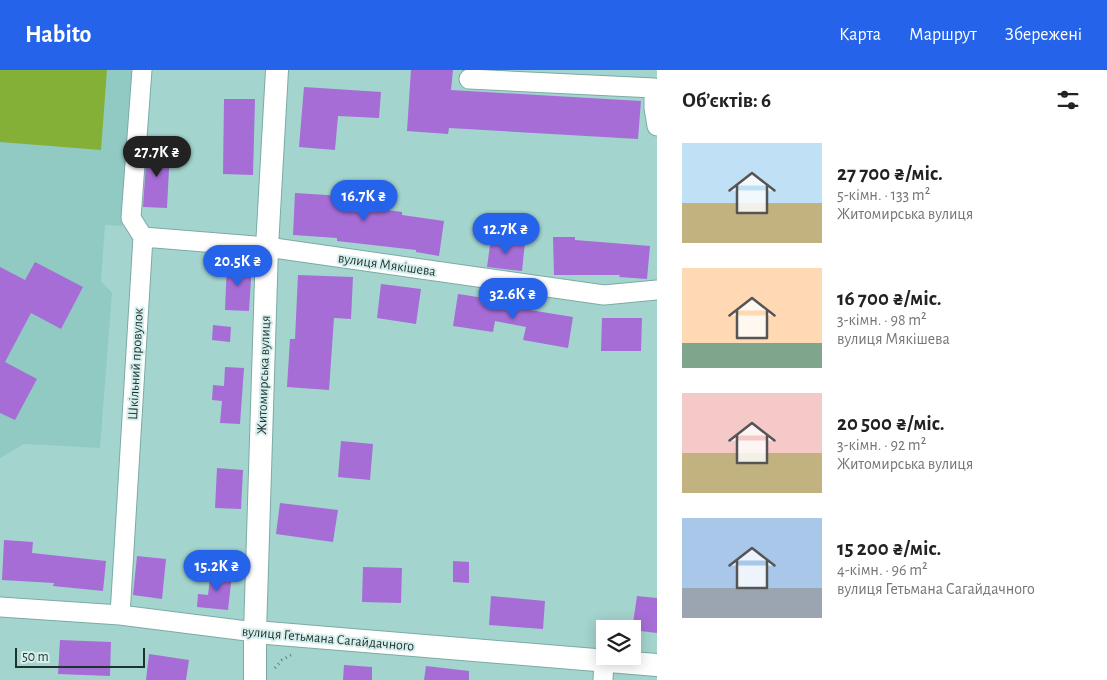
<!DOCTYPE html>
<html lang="uk">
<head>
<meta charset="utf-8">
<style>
	body { margin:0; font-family:"Alegreya Sans",sans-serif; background:#f6f6f6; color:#222; height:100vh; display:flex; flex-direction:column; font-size:19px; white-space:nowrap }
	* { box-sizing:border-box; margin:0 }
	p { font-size:16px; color:#767676 }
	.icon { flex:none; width:28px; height:28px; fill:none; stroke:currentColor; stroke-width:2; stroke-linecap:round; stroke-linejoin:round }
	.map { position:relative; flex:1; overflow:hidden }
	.panel { display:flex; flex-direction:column; background:#fff; width:450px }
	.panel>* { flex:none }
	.tools { position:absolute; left:596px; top:550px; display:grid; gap:10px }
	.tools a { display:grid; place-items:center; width:45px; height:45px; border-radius:0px; background:#fff; box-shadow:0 2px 12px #0003; font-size:25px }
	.scale { position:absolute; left:15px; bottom:12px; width:130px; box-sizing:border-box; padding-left:5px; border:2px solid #1e3230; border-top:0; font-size:14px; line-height:18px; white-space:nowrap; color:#1e3230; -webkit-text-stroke:4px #d7efec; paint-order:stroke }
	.price { position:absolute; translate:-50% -42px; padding:0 11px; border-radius:18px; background:#2563eb; color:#fff; font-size:16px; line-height:32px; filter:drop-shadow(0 1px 2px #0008) }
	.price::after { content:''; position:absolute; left:50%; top:30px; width:15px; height:11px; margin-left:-8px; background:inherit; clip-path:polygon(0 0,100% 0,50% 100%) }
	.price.selected { background:#222; color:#fff }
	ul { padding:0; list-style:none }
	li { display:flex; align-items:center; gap:15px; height:125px; padding:0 25px }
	li span { display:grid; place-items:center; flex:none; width:140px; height:100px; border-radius:0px; color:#555 }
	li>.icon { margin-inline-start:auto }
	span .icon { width:60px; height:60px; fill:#fffc; stroke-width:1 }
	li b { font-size:21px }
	h2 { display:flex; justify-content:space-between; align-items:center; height:60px; padding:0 25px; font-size:21px }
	header { display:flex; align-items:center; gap:30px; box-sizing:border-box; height:70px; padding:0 25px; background:#2563eb; color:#fff }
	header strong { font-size:24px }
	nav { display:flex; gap:28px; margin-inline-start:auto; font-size:18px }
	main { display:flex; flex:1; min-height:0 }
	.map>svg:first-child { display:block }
	.built { fill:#91cac3 }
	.green { fill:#85b037 }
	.building { fill:#a66dd7 }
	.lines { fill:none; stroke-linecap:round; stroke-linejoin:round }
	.minor-casing { stroke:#7caba5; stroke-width:21 }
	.major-casing { stroke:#7caba5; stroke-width:24 }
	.path { stroke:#5e807c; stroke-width:3; stroke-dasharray:1 4; stroke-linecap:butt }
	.minor { stroke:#fff; stroke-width:19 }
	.major { stroke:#fff; stroke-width:22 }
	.labels { text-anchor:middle; stroke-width:4; stroke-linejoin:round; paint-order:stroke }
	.street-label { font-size:14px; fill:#1e3230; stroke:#d7efec }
</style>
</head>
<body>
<header>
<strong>Habito</strong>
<nav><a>Карта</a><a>Маршрут</a><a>Збережені</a></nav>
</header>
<main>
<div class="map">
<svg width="657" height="610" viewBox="0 0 657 610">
	<rect width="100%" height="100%" fill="#a4d4ce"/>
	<path class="built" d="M0 0H136L122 156 105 155 101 211 112 223 100 378 24 374 0 388Z"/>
	<path class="green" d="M0 0H107L101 80 0 72Z"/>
	<path class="building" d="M411 0H453L451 20 641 31 638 69 449 58 448 64 407 61Z
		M304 17 381 22 379 48 338 46 335 80 299 77Z
		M224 29H255L253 105 223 104Z
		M147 78 170 79 167 138 143 137Z
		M344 113 374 117 372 138 402 142V145L444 151 439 186 416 182V180L337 171V168L293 165 295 123 343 126Z
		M553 167H575V170L650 176 647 209 619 207 620 205H554Z
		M491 168 525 172 522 201 487 197Z
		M35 192 83 217 61 259 31 243 5 292 37 309 15 350 0 343V197L25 210Z
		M227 192 252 194 249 241 225 240Z
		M298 205 353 207 351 249 334 248 329 320 287 317 290 269H295Z
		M381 214 421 219 416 254 377 248Z
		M458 224 498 230V233L517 238 573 247 568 278 523 270 526 257 495 251 493 262 453 256Z
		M602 248H642L641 281H601Z
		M213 255 231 257 230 272 212 270Z
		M225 297 244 298 240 354 220 353 222 331 212 330 213 315 224 316Z
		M341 371 373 374 370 410 338 407Z
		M217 398 243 400 241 439 215 438Z
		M280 433 338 440 333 472 276 464Z
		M4 470 33 472 32 483 106 491 103 521 53 516 54 513 2 510Z
		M137 486 166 489 162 529 133 525Z
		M453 491 469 492V513L453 512Z
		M363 497 402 498 401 533 362 532Z
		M211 501 232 504 228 540 197 537 198 524 208 525Z
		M491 526 545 531 543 559 489 555Z
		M637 526 657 528V563L632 560Z
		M60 570 111 572 110 606 58 604Z
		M149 584 189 590 186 610H146Z
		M344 595 372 597V610H343Z
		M426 596 469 601V610H424Z"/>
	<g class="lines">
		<g class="minor-casing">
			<path id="minor" d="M142 0 131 148 143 167
				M469 9 654 18V38L657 56
				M0 537 120 545 255 562
				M120 545 143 167 267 177 604 225 657 220
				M603 610 604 591"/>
		</g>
		<g class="major-casing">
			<path id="major" d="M255 562 657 595
				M255 610V562L267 177 277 0"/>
		</g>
		<path class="path" d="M275 598 282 590 291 585"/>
		<use href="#minor" class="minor"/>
		<use href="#major" class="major"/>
	</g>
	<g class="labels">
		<g class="street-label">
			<text transform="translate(387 194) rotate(8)" y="5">вулиця Мякішева</text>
			<text transform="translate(135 294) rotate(-87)" y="5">Шкільний провулок</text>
			<text transform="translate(263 305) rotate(-88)" y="5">Житомирська вулиця</text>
			<text transform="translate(328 568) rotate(5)" y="5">вулиця Гетьмана Сагайдачного</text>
		</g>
	</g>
</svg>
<div class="tools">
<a><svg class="icon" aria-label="layers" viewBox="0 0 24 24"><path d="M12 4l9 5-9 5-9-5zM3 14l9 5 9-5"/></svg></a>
</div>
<div class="scale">50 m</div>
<b class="price selected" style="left:157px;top:108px">27.7K ₴</b>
<b class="price" style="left:364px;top:152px">16.7K ₴</b>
<b class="price" style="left:506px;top:185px">12.7K ₴</b>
<b class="price" style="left:238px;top:217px">20.5K ₴</b>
<b class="price" style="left:513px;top:250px">32.6K ₴</b>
<b class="price" style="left:217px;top:522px">15.2K ₴</b>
</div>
<section class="panel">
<h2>Об’єктів: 6<svg class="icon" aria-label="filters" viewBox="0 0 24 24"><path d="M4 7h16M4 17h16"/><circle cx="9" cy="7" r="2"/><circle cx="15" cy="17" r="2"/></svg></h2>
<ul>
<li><span style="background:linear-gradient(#bfe0f5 60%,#c2b280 0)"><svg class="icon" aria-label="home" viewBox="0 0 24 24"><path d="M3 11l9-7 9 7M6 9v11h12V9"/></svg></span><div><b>27 700 ₴/міс.</b><p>5-кімн. · 133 m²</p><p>Житомирська вулиця</p></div></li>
<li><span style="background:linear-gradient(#ffd9b3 75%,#7fa58c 0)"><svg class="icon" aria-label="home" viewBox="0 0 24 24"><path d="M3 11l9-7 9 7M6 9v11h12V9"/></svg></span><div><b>16 700 ₴/міс.</b><p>3-кімн. · 98 m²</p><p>вулиця Мякішева</p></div></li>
<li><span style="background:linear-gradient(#f6c9c9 60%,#c2b280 0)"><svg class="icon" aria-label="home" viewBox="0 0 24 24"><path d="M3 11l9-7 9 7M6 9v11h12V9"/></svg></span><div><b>20 500 ₴/міс.</b><p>3-кімн. · 92 m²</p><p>Житомирська вулиця</p></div></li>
<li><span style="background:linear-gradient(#a9c7e8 70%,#9aa5b1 0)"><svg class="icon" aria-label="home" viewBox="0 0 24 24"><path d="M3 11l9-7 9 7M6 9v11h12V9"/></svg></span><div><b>15 200 ₴/міс.</b><p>4-кімн. · 96 m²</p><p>вулиця Гетьмана Сагайдачного</p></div></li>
</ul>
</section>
</main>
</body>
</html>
